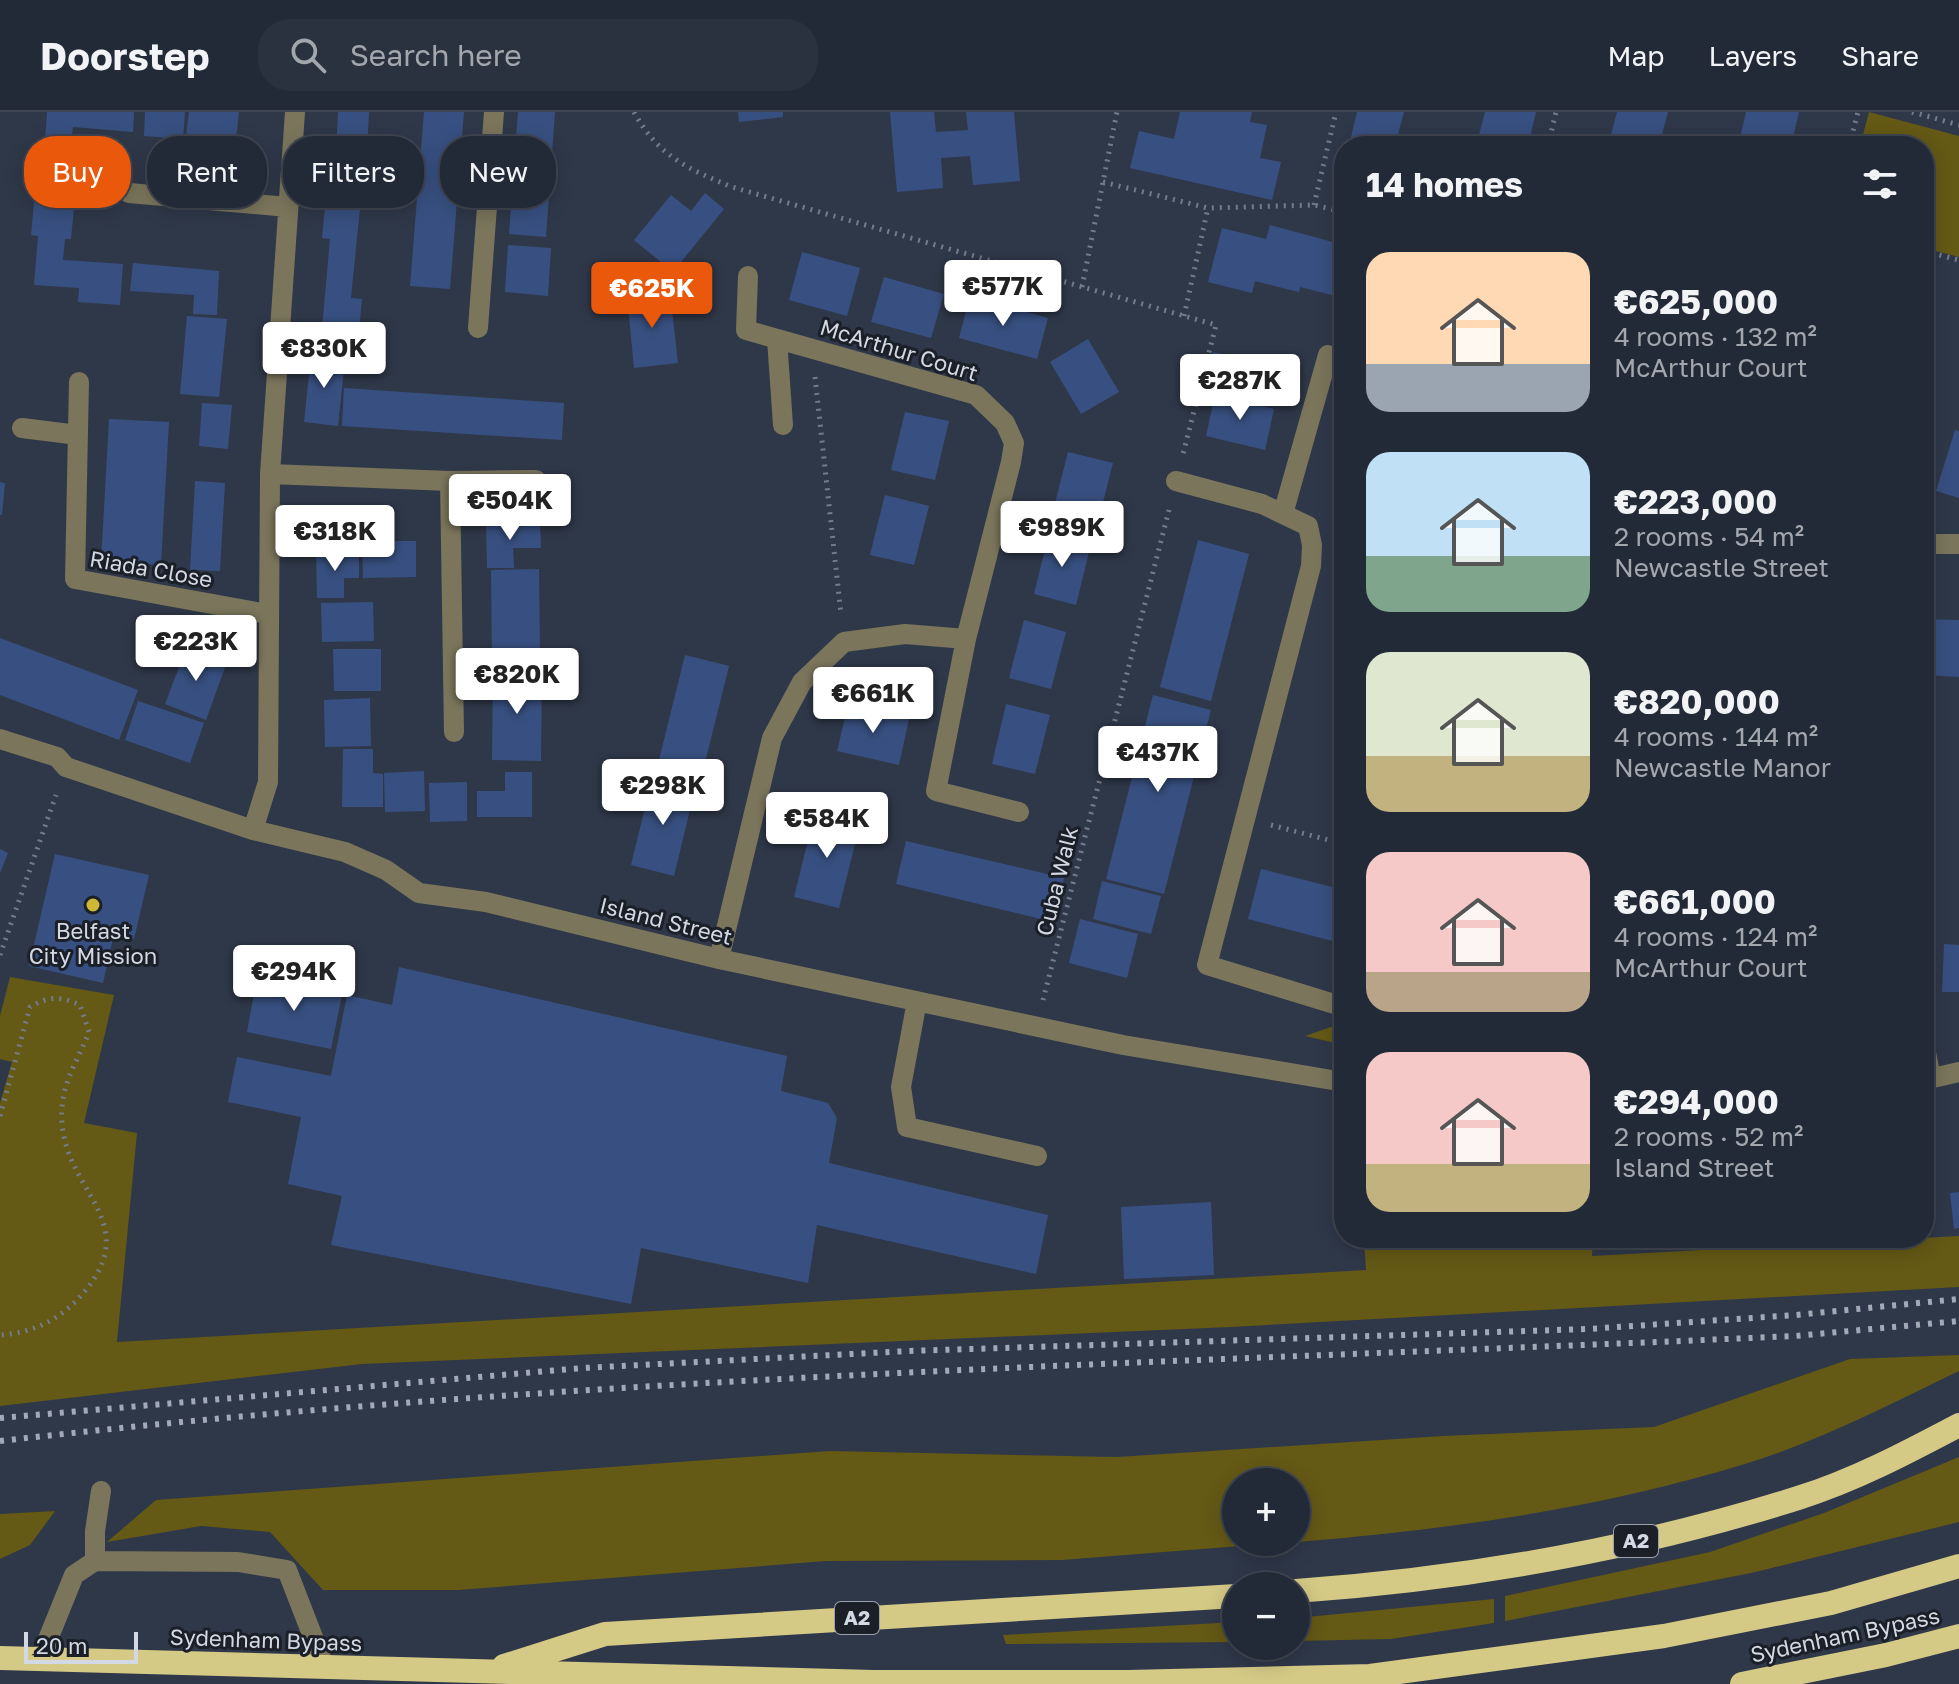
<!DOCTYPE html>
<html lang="en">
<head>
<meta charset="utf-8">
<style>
	body { margin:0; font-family:"Golos Text",sans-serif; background:#2b323f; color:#f1f3f6; height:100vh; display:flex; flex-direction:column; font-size:30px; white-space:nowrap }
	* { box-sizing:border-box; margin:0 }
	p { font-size:26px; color:#a3a7ad }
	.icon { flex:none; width:44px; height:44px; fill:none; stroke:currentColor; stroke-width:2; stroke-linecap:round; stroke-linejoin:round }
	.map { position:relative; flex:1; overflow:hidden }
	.sheet { position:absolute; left:1334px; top:24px; width:600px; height:1112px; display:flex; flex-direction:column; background:#232a37; border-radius:32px; box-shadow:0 4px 20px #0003,0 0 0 2px #404652 }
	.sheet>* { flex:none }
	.hud { position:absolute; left:24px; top:24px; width:760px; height:72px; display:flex; gap:16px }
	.buttons { position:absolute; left:1222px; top:1356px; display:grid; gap:16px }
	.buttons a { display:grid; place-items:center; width:88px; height:88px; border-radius:50%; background:#232a37; box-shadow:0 4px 20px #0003,0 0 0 2px #404652; font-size:40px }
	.scale { position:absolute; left:24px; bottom:20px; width:114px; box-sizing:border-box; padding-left:8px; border:4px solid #d3d9e4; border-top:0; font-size:22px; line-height:28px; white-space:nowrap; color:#d3d9e4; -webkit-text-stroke:6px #1b1f27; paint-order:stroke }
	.price { position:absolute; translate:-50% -68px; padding:0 18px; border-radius:8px; background:#fff; color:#222; font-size:26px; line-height:52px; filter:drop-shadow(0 2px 4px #0008) }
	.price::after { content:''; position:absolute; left:50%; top:48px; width:24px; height:18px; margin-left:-12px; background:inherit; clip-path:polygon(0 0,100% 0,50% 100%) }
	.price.on { background:#ea580c; color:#fff }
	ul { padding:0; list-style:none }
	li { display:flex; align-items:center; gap:24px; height:200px; padding:0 32px }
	li span { display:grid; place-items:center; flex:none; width:224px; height:160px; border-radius:24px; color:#555 }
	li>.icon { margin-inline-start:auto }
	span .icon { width:96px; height:96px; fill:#fffc; stroke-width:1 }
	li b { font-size:34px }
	h2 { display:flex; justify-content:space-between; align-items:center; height:96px; padding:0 32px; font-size:34px }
	.tag { padding:0 28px; border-radius:32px; background:#232a37; box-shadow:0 4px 20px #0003,0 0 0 2px #404652; font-size:28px; line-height:72px }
	.tag.on { background:#ea580c; color:#fff }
	header { display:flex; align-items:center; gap:48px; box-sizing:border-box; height:112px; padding:0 40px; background:#232a37; border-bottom:2px solid #404652 }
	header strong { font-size:38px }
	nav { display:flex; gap:44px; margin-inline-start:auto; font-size:28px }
	.search { width:560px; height:72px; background:#2b323f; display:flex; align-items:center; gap:20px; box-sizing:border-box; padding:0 28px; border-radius:32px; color:#a3a7ad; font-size:30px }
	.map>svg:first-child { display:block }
	.green { fill:#645915 }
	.building { fill:#385081 }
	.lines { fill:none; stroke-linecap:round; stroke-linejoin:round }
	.path { stroke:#747c8b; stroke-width:5; stroke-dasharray:2 6; stroke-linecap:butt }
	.minor { stroke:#7a755b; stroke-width:20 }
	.highway { stroke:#d5c986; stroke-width:24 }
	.rail { stroke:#a3aab7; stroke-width:6; stroke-dasharray:4 8; stroke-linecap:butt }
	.poi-dot { fill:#ceb837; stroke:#1b1f27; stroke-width:3 }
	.labels { text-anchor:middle; stroke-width:6; stroke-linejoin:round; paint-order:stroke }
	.shield { fill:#1b1f27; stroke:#9ca1ab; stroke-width:2 }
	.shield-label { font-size:20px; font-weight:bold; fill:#d3d9e4 }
	.street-label { font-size:22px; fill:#d3d9e4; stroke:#1b1f27 }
	.poi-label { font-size:22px; fill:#d3d9e4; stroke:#1b1f27 }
</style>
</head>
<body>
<header>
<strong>Doorstep</strong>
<div class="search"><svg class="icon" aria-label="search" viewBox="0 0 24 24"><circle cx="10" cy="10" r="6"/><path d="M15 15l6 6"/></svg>Search here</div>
<nav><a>Map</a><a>Layers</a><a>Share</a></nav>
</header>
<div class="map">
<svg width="1959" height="1572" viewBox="0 0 1959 1572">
	<rect width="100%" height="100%" fill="#2f3849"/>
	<path class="green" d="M1869 0 1959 24V145L1924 136V34H1860Z
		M10 865 114 883 84 1011 137 1021 117 1230 1366 1158 1364 1126H1593L1592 1144 1959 1124V1175L1231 1215 362 1252 0 1294V991L12 950 0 947V904Z
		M1331 915 1344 918V933L1305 924Z
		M1959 1243V1259C1890 1292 1822 1328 1748 1351 1603 1396 1448 1418 1296 1430V1370H1236V1430H1290L1062 1448 826 1449 458 1478H323L270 1420 201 1414 107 1430 156 1388 830 1339 1117 1345 1443 1324 1654 1315 1850 1247Z
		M1959 1345V1410L1751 1461 1505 1509V1484L1710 1440 1824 1401Z
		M55 1399 30 1433 0 1447V1402Z
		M1494 1487V1511L1391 1527 1296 1529V1506Z
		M1236 1510V1530L1006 1532 1003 1523Z"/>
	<path class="building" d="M47 0H134L133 20 73 15 71 32 80 33 71 127H65L63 148 123 152 120 193 78 190 79 176 34 173 38 124 31 123 40 29 45 30Z
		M145 0H185L183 27 144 24Z
		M189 0H239L236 28 186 24Z
		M338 0H369L367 41 336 40Z
		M424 0H464L450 177 410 174Z
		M518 0H555L546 125 509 122Z
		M738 0H783V5L739 10Z
		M890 0H934L936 20 968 18 966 0H1014L1020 69 973 73 970 44 941 46 943 76 897 80Z
		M1180 0H1252L1250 10 1267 13 1260 46 1281 50 1272 88 1130 56 1139 19 1174 27Z
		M1357 0H1404L1395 34H1349Z
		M1485 0H1536L1528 34H1476Z
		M1617 0H1668L1659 34H1608Z
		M1746 0H1799L1791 34H1738Z
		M329 52 364 56 351 186 362 187 357 243 320 239 330 127 322 126Z
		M705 81 724 97 673 160 634 128 671 83 691 99Z
		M1270 113 1344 133V186L1300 175 1299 180 1255 169 1252 181 1208 170 1222 116 1266 127Z
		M508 133 551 136 548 184 505 180Z
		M802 140 860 156 847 204 789 188Z
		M133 151 219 159 217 203 193 202 194 183 130 179Z
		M884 165 944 182 931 226 871 210Z
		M670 180 678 251 634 256 627 184Z
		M970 184 1048 206 1037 247 959 226Z
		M187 204 227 207 219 285 180 282Z
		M1088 227 1119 280 1081 302 1050 250Z
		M1213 240 1274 254 1265 292 1205 278Z
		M311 243 345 247 338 314 304 310Z
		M344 276 564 291 562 328 342 314Z
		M1215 283 1274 297 1265 338 1206 324Z
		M202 291 232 293 228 337 199 334Z
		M905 300 949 309 935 368 891 358Z
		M109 307 169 310 161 453 101 450Z
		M1955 318 1959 319V386L1936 379Z
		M1068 340 1113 351 1098 410 1053 399Z
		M195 369 225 371 220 459 190 458Z
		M0 370 5 371 2 403H0Z
		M885 383 929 394 914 453 870 443Z
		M486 411H540L541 436H513L514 456H487Z
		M1049 421 1091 432 1076 493 1034 482Z
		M1198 428 1249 442 1211 589 1160 575Z
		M362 429H416V465L363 466Z
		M359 441V466H344V486H317L316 442Z
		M539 457 540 547H492L491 458Z
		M373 490 374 529 322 530 321 491Z
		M1924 507 1959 508V565L1924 563Z
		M1024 508 1066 520 1051 577 1009 566Z
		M0 526 138 578 119 628 0 583Z
		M187 534 227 550 206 608 165 592Z
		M333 537H381V579H334Z
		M685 543 729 554 701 667 657 656Z
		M542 559 541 649 492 648 493 560Z
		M1153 583 1211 598 1164 782 1106 767Z
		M370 586 371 634 325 635 324 588Z
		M138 589 204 611 190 651 125 628Z
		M1006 592 1050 603 1035 662 992 652Z
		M848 593 909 607 899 653 837 639Z
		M343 637H373V661L383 662V695H342Z
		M424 659 425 699 385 700 384 661Z
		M505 660H532V705H477V679H505Z
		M652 667 695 677 674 764 631 753Z
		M467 670V709L430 710 429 671Z
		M815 700 860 712 839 796 794 785Z
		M906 729 1064 766 1053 810 896 772Z
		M0 737 8 741 0 761Z
		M55 742 149 763 134 827 114 822 103 871 29 854Z
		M1261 757 1344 778V832L1248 807Z
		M1102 769 1161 784 1151 822 1093 807Z
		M1080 807 1138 822 1127 866 1069 851Z
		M1944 832 1959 833V880H1942Z
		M399 855 787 944 781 979 828 991 837 1006 829 1051 1048 1103 1036 1162 817 1113 808 1171 641 1136 631 1192 331 1133 342 1084 288 1072 301 1005 228 990 237 945 331 964 347 883 392 893Z
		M257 865 342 883 331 937 247 920Z
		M1959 1080V1116L1954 1117 1950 1081Z
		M1211 1090 1214 1163 1124 1167 1121 1095Z
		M1745 1126H1826V1128L1745 1135Z"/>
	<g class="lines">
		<path class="path" d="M634 0C658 44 688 57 732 75L1216 213 1183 342
			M1912 0 1959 13
			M1548 34 1556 0
			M1849 34 1858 0
			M1103 70 1208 96 1314 93 1344 100
			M1314 93 1336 0
			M1924 139 1959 148
			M1082 175 1117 0
			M1184 204 1208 96
			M815 265 841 502
			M1271 713 1344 732
			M0 843 56 683
			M1043 888 1169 398
			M0 1004 30 895C49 884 60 884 80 893L89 920C76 953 59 974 62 1012 68 1084 149 1113 76 1189 55 1210 30 1221 0 1223"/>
		<path class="minor" d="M129 81 288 95
			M748 164 746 218 976 283 1005 311 1014 331 1011 350 966 527 936 679 1019 700
			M478 216 494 0
			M777 227 783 313
			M79 270 75 467 267 502
			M22 316 78 323
			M270 362 450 369 536 368
			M450 369 454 620
			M1176 369 1262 392 1308 414 1312 433 1311 454 1207 853 1344 895
			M1283 402 1328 243
			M1924 432H1959
			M0 627 57 645 66 655 253 718 345 740 386 758 419 781 486 790 719 847 1123 933 1344 970
			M253 718 268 670 270 362 295 0
			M719 847 772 626 802 570 844 530 905 522 966 527
			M917 889 901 975 907 1015 1037 1044
			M1924 931 1931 966
			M1924 968 1959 960
			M95 1449V1419L101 1379
			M40 1547 74 1463 95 1449 238 1450 287 1458 325 1556"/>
		<path class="highway" d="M1296 1479C1464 1467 1637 1437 1798 1386 1853 1369 1908 1340 1959 1313
			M0 1546 874 1570H1129L1370 1564 1664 1524 1831 1491 1959 1454
			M504 1554 605 1522 1236 1484
			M1742 1572 1886 1543 1959 1524"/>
		<path class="rail" d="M0 1306 583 1256 909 1239 1588 1217 1796 1203 1959 1187
			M0 1329C596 1261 1196 1251 1795 1224L1959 1209"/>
	</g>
	<circle class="poi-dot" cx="93" cy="793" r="8"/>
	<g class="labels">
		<g class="shield">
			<rect x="1614" y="1413" width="44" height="32" rx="6"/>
			<rect x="835" y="1490" width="44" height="32" rx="6"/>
		</g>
		<g class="shield-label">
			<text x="1636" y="1436">A2</text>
			<text x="857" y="1513">A2</text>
		</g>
		<g class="street-label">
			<text transform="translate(899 238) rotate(17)" y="8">McArthur Court</text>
			<text transform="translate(151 457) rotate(10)" y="8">Riada Close</text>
			<text transform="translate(1057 769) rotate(-76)" y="8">Cuba Walk</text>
			<text transform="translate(666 809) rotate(14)" y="8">Island Street</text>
			<text transform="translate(1845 1523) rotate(-12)" y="8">Sydenham Bypass</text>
			<text transform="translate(266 1528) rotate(2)" y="8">Sydenham Bypass</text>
		</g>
		<g class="poi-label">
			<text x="93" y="827">Belfast<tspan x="93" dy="25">City Mission</tspan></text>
		</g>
	</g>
</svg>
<div class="buttons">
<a>+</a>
<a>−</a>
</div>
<div class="scale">20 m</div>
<b class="price" style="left:1003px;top:216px">€577K</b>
<b class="price on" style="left:652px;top:218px">€625K</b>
<b class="price" style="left:324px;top:278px">€830K</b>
<b class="price" style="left:1240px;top:310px">€287K</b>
<b class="price" style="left:510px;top:430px">€504K</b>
<b class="price" style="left:1062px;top:457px">€989K</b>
<b class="price" style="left:335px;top:461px">€318K</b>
<b class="price" style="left:196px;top:571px">€223K</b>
<b class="price" style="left:517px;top:604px">€820K</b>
<b class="price" style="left:873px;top:623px">€661K</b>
<b class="price" style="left:1158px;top:682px">€437K</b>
<b class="price" style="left:663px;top:715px">€298K</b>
<b class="price" style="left:827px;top:748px">€584K</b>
<b class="price" style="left:294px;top:901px">€294K</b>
<div class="hud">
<a class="tag on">Buy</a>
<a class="tag">Rent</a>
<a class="tag">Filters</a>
<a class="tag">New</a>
</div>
<section class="sheet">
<h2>14 homes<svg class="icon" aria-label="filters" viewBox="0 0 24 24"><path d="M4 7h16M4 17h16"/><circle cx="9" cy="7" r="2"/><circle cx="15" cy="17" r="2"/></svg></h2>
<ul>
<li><span style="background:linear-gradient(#ffd9b3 70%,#9aa5b1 0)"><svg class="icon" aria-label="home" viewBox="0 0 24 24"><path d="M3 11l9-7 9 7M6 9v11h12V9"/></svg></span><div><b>€625,000</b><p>4 rooms · 132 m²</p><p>McArthur Court</p></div></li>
<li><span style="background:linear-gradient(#bfe0f5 65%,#7fa58c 0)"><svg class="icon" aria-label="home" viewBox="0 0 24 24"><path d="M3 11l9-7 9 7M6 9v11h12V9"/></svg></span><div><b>€223,000</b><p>2 rooms · 54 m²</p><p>Newcastle Street</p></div></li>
<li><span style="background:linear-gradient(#dfe7d0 65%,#c2b280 0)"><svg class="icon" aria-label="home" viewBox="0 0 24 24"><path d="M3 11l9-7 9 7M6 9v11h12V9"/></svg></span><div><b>€820,000</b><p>4 rooms · 144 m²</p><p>Newcastle Manor</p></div></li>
<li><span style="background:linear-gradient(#f6c9c9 75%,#b9a48a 0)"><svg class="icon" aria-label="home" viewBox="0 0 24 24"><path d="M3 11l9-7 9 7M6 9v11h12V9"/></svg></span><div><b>€661,000</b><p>4 rooms · 124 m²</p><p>McArthur Court</p></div></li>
<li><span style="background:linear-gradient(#f6c9c9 70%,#c2b280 0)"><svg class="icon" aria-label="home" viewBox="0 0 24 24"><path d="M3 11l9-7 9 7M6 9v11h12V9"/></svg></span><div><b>€294,000</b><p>2 rooms · 52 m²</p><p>Island Street</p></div></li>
</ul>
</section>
</div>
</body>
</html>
